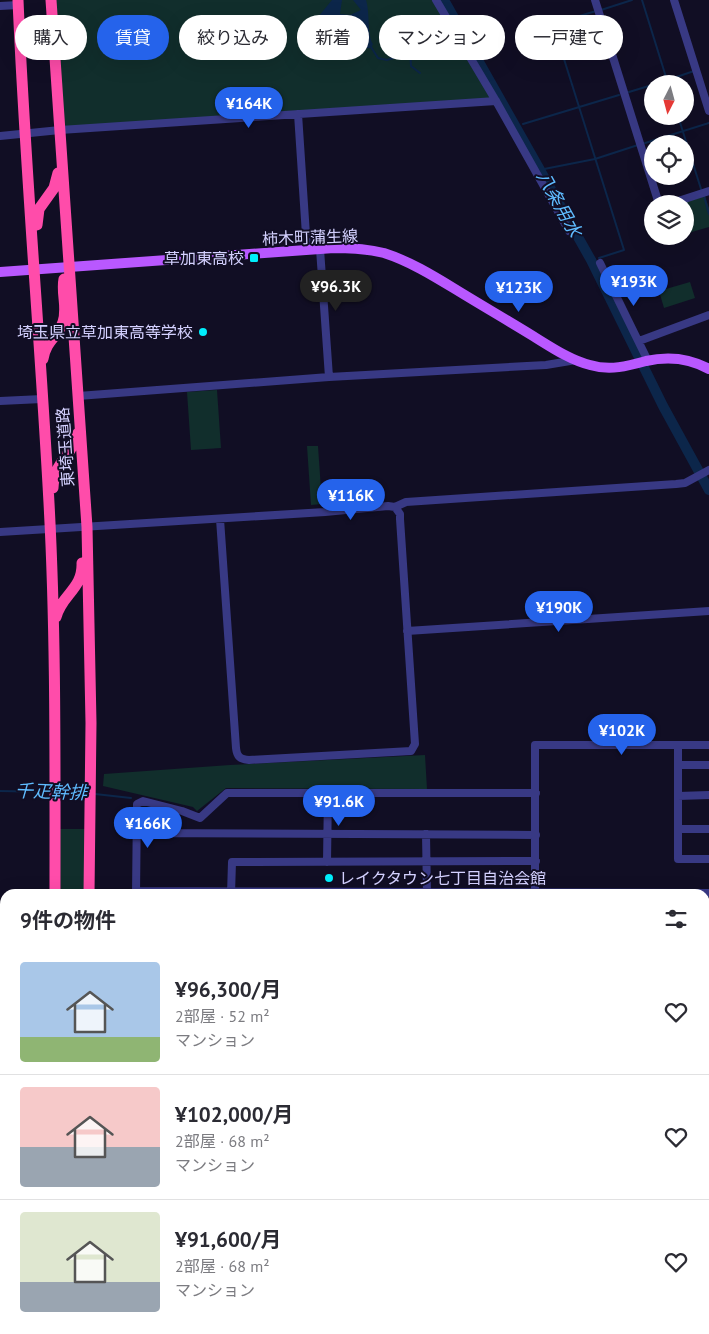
<!DOCTYPE html>
<html lang="ja">
<head>
<meta charset="utf-8">
<style>
	body { margin:0; font-family:"PT Sans","Noto Sans JP",sans-serif; background:#f2f2f3; color:#2b2b33; height:100vh; display:flex; flex-direction:column; font-size:19px; white-space:nowrap }
	* { box-sizing:border-box; margin:0 }
	p { font-size:16px; color:#7c7c81 }
	.icon { flex:none; width:28px; height:28px; fill:none; stroke:currentColor; stroke-width:2; stroke-linecap:round; stroke-linejoin:round }
	.map { position:relative; flex:1; overflow:hidden }
	.drawer { position:absolute; left:0px; top:889px; width:710px; height:446px; display:flex; flex-direction:column; background:#fff; border-radius:15px 15px 0 0; box-shadow:0 5px 20px #0002 }
	.drawer>* { flex:none }
	.banner { position:absolute; left:15px; top:15px; width:680px; height:45px; display:flex; gap:10px }
	.needle { width:32px; rotate:186deg }
	.buttons { position:absolute; left:644px; top:75px; display:grid; gap:10px }
	.buttons a { display:grid; place-items:center; width:50px; height:50px; border-radius:50%; background:#fff; box-shadow:0 5px 20px #0002; font-size:25px }
	.price { position:absolute; translate:-50% -42px; padding:0 11px; border-radius:18px; background:#2563eb; color:#fff; font-size:16px; line-height:32px; filter:drop-shadow(0 1px 2px #0008) }
	.price::after { content:''; position:absolute; left:50%; top:30px; width:15px; height:11px; margin-left:-8px; background:inherit; clip-path:polygon(0 0,100% 0,50% 100%) }
	.price.current { background:#222; color:#fff }
	ul { padding:0; list-style:none }
	li { display:flex; align-items:center; gap:15px; height:125px; padding:0 20px }
	li+li { border-top:1px solid #e1e1e2 }
	li span { display:grid; place-items:center; flex:none; width:140px; height:100px; border-radius:5px; color:#555 }
	li>.icon { margin-inline-start:auto }
	span .icon { width:60px; height:60px; fill:#fffc; stroke-width:1 }
	li b { font-size:21px }
	h2 { display:flex; justify-content:space-between; align-items:center; height:60px; padding:0 20px; font-size:21px }
	.tag { padding:0 18px; border-radius:22px; background:#fff; box-shadow:0 5px 20px #0002; font-size:18px; line-height:45px }
	.tag.current { background:#2563eb; color:#fff }
	.map>svg:first-child { display:block }
	.green { fill:#112e2c }
	.water { fill:#0c264a }
	.lines { fill:none; stroke-linecap:round; stroke-linejoin:round }
	.stream { stroke:#0c264a; stroke-width:2 }
	.river { stroke:#0c264a; stroke-width:10 }
	.minor { stroke:#383984; stroke-width:8 }
	.major { stroke:#b958ff; stroke-width:10 }
	.highway { stroke:#ff4caa; stroke-width:11 }
	.rail { stroke:#00eefc; stroke-width:2; stroke-dasharray:8 6; stroke-linecap:butt }
	.poi-dot { fill:#00eefc; stroke:#110e24; stroke-width:2 }
	.labels { text-anchor:middle; stroke-width:4; stroke-linejoin:round; paint-order:stroke }
	.street-label { font-size:16px; fill:#d4d1ff; stroke:#110e24 }
	.poi-label { font-size:16px; fill:#d4d1ff; stroke:#110e24; text-anchor:end }
	.water-label { font-size:18px; font-style:italic; fill:#5fbcff; stroke:#110e24 }
</style>
</head>
<body>
<div class="map">
<svg width="709" height="1334" viewBox="0 0 709 1334">
	<rect width="100%" height="100%" fill="#110e24"/>
	<path class="green" d="M53 0H434L492 99 62 128Z
		M705 196 709 208V227L685 234V204H678Z
		M690 282 695 298 664 308 659 291Z
		M217 390 221 448 191 450 187 392Z
		M307 446H318L322 504 311 505Z
		M425 755 427 789 226 788 197 811 193 807 103 786 104 774 230 765Z
		M60 829H86L84 894H59Z
		M705 995H709V1114H705Z"/>
	<path class="water" d="M332 0H342L340 14 350 15 361 10 353 0H366C370 12 367 37 373 44L371 48 351 49 338 43 339 37 320 26 318 17Z
		M0 1069 5 1078V1181L0 1179Z"/>
	<g class="lines">
		<path class="stream" d="M642 0 666 77
			M601 10 632 0
			M596 11 553 24 624 250 599 258
			M371 47 378 58 387 60 396 57 397 47 402 40 407 38 411 42 410 49 411 66 420 73
			M656 84 694 71
			M629 92 652 85
			M678 116 701 189
			M523 124 619 95
			M515 126H518
			M642 144 709 123
			M539 170 595 159 638 145
			M704 196 709 214
			M591 260 595 259
			M0 791 50 792
			M60 792 85 793
			M95 794 131 798"/>
		<path class="river" d="M444 0 591 260 663 406 709 490"/>
		<path class="minor" d="M436 0 496 101 569 231
			M595 0 659 204
			M674 0 709 111
			M0 6 18 5
			M298 114 307 250
			M0 136 60 130 496 101
			M669 204 709 191
			M668 236V237
			M320 249 329 377
			M600 263 648 361
			M639 341 709 315
			M78 396 329 377 546 365 576 360
			M0 401 42 399
			M395 507 406 502 676 484 685 483 709 470
			M0 532 325 512 388 506 395 507 400 514V519L415 744 411 751 249 760C240 759 237 757 236 748L220 519
			M407 631 709 611
			M678 745V859H709
			M678 765H709
			M678 796 709 795
			M678 829H709
			M137 833 536 835
			M426 834 427 894
			M327 862 328 792
			M136 891 709 893
			M136 894 137 804 143 801 182 811 200 818 227 793H536
			M231 894 232 862 536 861
			M535 894V745H709
			M705 922H709
			M705 950H709
			M705 984H709
			M0 985H5
			M705 1123H709
			M705 1154H709
			M705 1184H709
			M705 1191H709V1192
			M0 1204 5 1205
			M0 1236 5 1237
			M0 1268 5 1269
			M0 1301 5 1302
			M708 1307 709 1206
			M11 1330V1334
			M352 1330V1334
			M557 1330V1334
			M562 1330V1334
			M362 1334V1330"/>
		<path class="major" d="M0 272 334 248C351 248 368 249 384 253 409 261 432 275 455 289 481 305 507 320 533 336 551 347 570 360 590 365 610 371 628 366 646 361 668 356 689 358 709 369"/>
		<path class="highway" d="M18 0C25 168 40 335 49 503 56 633 55 763 55 894
			M51 0 87 527 91 723 89 894
			M37 225 39 209 54 188 58 173
			M43 359C46 340 58 337 63 322 68 308 61 293 64 279
			M53 488C54 461 72 457 78 433
			M56 617C62 594 83 589 82 563
			M56 1334V1330
			M86 1334V1330"/>
		<path class="rail" d="M0 1307 5 1308
			M163 1330 199 1334
			M192 1330 235 1334"/>
	</g>
	<g class="poi-dot">
		<rect x="249" y="253" width="10" height="10" rx="2.5"/>
		<circle cx="203" cy="332" r="5"/>
		<circle cx="329" cy="878" r="5"/>
	</g>
	<g class="labels">
		<g class="street-label">
			<text transform="translate(310 237) rotate(-2)" y="6">柿木町蒲生線</text>
			<text transform="translate(65 447) rotate(-94)" y="6">東埼玉道路</text>
		</g>
		<g class="poi-label">
			<text x="244" y="264">草加東高校</text>
			<text x="193" y="338">埼玉県立草加東高等学校</text>
			<text x="339" y="884" text-anchor="start">レイクタウン七丁目自治会館</text>
		</g>
		<g class="water-label">
			<text transform="translate(559 204) rotate(61)" y="6">八条用水</text>
			<text transform="translate(51 792) rotate(2)" y="6">千疋幹排</text>
		</g>
	</g>
</svg>
<div class="buttons">
<a><svg class="needle" viewBox="-14 -14 28 28"><path d="M0-13l5 13h-10z" fill="#e53935"/><path d="M0 13l5-13h-10z" fill="#7c7c81"/></svg></a>
<a><svg class="icon" aria-label="locate" viewBox="0 0 24 24"><circle cx="12" cy="12" r="6"/><path d="M12 2v4M12 18v4M2 12h4M18 12h4"/></svg></a>
<a><svg class="icon" aria-label="layers" viewBox="0 0 24 24"><path d="M12 4l9 5-9 5-9-5zM3 14l9 5 9-5"/></svg></a>
</div>
<b class="price" style="left:249px;top:129px">¥164K</b>
<b class="price" style="left:634px;top:307px">¥193K</b>
<b class="price current" style="left:336px;top:312px">¥96.3K</b>
<b class="price" style="left:519px;top:313px">¥123K</b>
<b class="price" style="left:351px;top:521px">¥116K</b>
<b class="price" style="left:559px;top:633px">¥190K</b>
<b class="price" style="left:622px;top:756px">¥102K</b>
<b class="price" style="left:339px;top:827px">¥91.6K</b>
<b class="price" style="left:148px;top:849px">¥166K</b>
<div class="banner">
<a class="tag">購入</a>
<a class="tag current">賃貸</a>
<a class="tag">絞り込み</a>
<a class="tag">新着</a>
<a class="tag">マンション</a>
<a class="tag">一戸建て</a>
</div>
<section class="drawer">
<h2>9件の物件<svg class="icon" aria-label="filters" viewBox="0 0 24 24"><path d="M4 7h16M4 17h16"/><circle cx="9" cy="7" r="2"/><circle cx="15" cy="17" r="2"/></svg></h2>
<ul>
<li><span style="background:linear-gradient(#a9c7e8 75%,#8fb573 0)"><svg class="icon" aria-label="home" viewBox="0 0 24 24"><path d="M3 11l9-7 9 7M6 9v11h12V9"/></svg></span><div><b>¥96,300/月</b><p>2部屋 · 52 m²</p><p>マンション</p></div><svg class="icon" aria-label="heart" viewBox="0 0 24 24"><path d="M12 20l-8-8c-3-5 5-10 8-4 3-6 11-1 8 4z"/></svg></li>
<li><span style="background:linear-gradient(#f6c9c9 60%,#9aa5b1 0)"><svg class="icon" aria-label="home" viewBox="0 0 24 24"><path d="M3 11l9-7 9 7M6 9v11h12V9"/></svg></span><div><b>¥102,000/月</b><p>2部屋 · 68 m²</p><p>マンション</p></div><svg class="icon" aria-label="heart" viewBox="0 0 24 24"><path d="M12 20l-8-8c-3-5 5-10 8-4 3-6 11-1 8 4z"/></svg></li>
<li><span style="background:linear-gradient(#dfe7d0 70%,#9aa5b1 0)"><svg class="icon" aria-label="home" viewBox="0 0 24 24"><path d="M3 11l9-7 9 7M6 9v11h12V9"/></svg></span><div><b>¥91,600/月</b><p>2部屋 · 68 m²</p><p>マンション</p></div><svg class="icon" aria-label="heart" viewBox="0 0 24 24"><path d="M12 20l-8-8c-3-5 5-10 8-4 3-6 11-1 8 4z"/></svg></li>
</ul>
</section>
</div>
</body>
</html>
